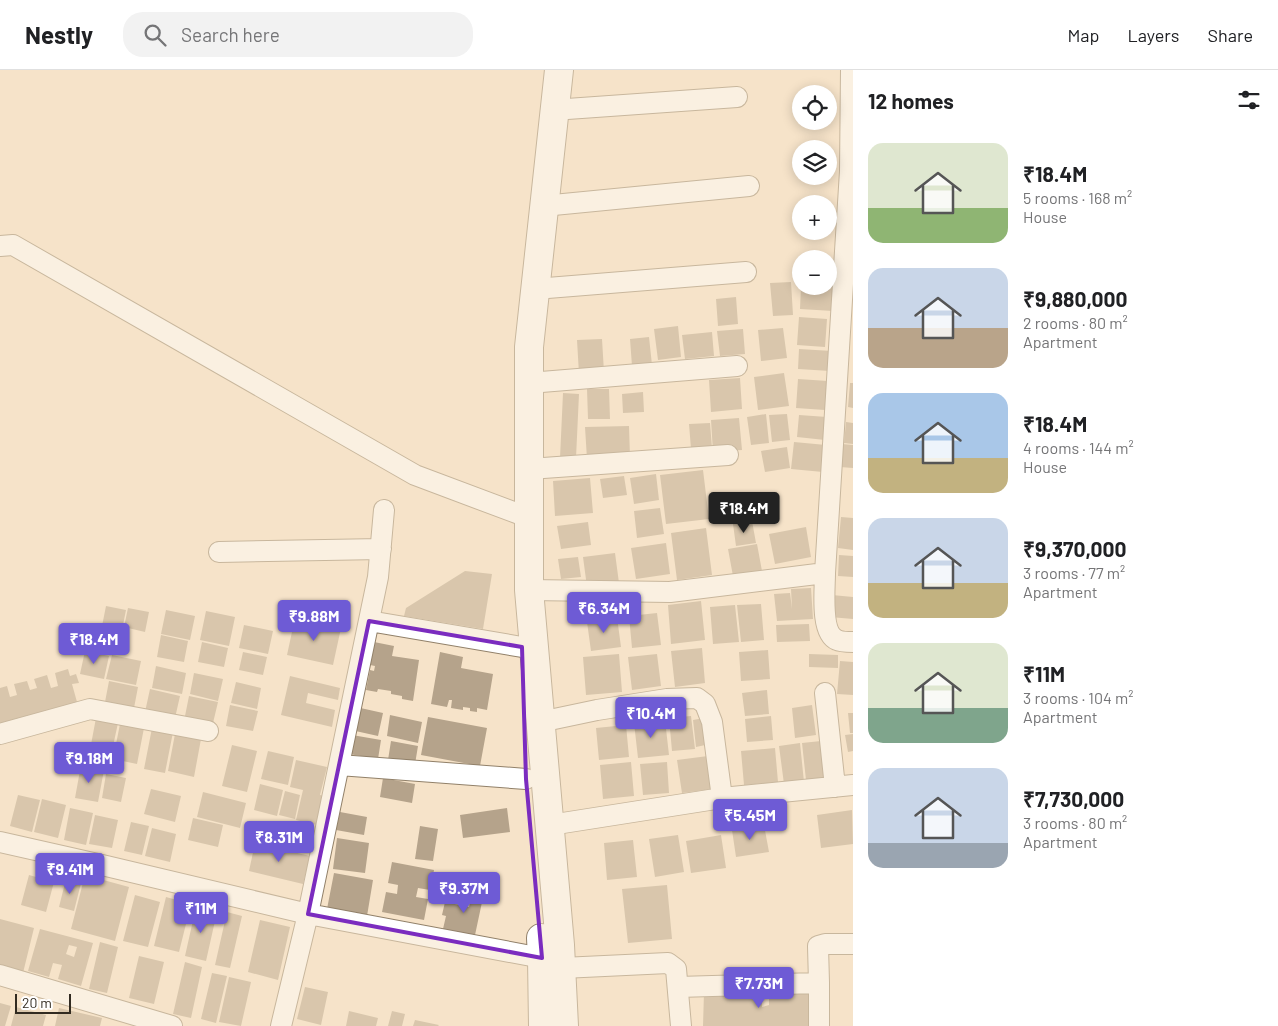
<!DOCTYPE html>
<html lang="en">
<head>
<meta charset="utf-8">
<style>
	body { margin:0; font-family:Barlow,sans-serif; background:#f2f2f2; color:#202124; height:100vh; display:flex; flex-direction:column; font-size:19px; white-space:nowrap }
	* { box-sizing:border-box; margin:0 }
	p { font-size:16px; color:#757577 }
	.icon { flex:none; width:28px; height:28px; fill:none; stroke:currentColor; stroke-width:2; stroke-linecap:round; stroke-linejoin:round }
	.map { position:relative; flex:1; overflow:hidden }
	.side { display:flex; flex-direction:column; background:#fff; width:425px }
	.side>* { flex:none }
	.buttons { position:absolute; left:792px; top:15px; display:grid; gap:10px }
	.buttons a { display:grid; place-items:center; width:45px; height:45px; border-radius:50%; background:#fff; box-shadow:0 2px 12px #0003; font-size:25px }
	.scale { position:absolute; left:15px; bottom:12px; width:56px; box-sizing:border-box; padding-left:5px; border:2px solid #322b21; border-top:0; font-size:14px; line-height:18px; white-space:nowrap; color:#322b21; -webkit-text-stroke:4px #fff; paint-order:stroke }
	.price { position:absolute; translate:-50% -42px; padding:0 11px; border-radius:5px; background:#6e5bd5; color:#fff; font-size:16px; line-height:32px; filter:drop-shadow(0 1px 2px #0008) }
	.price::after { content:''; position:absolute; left:50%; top:30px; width:15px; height:11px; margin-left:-8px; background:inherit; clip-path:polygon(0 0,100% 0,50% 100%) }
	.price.active { background:#222; color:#fff }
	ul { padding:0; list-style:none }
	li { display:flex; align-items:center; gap:15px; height:125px; padding:0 15px }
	li span { display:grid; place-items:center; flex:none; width:140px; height:100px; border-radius:15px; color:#555 }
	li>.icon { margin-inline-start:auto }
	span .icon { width:60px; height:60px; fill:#fffc; stroke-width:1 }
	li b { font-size:21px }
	h2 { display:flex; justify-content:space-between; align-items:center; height:60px; padding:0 15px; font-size:21px }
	header { display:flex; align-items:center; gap:30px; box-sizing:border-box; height:70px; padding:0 25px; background:#fff; border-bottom:1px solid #e0e0e0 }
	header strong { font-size:24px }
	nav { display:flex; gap:28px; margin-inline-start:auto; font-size:18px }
	.search { width:350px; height:45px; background:#f2f2f2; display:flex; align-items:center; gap:12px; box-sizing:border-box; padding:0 18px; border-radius:20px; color:#757577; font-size:19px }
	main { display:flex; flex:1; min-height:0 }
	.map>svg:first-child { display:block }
	.building { fill:#b5a38b; fill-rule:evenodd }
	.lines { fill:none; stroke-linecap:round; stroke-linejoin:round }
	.street-casing { stroke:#918069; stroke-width:22 }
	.secondary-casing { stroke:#918069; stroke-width:30 }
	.street { stroke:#fff; stroke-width:20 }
	.secondary { stroke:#fff; stroke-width:28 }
	.marked { fill:none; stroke:#7b2cbf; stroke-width:4; stroke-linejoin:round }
</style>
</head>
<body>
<header>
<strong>Nestly</strong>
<div class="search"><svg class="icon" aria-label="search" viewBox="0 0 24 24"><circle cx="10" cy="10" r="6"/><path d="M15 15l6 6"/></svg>Search here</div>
<nav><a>Map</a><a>Layers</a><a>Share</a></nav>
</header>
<main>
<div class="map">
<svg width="853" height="956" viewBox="0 0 853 956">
	<rect width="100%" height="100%" fill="#f6e3c9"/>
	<path class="building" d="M791 212 793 245 773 246 770 213Z
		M801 216H835L833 241 800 239Z
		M736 227 738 254 718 256 716 229Z
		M799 247 827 249 825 277 797 275Z
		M678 256 681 287 658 290 654 259Z
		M783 258 787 288 761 291 758 260Z
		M743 259 745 284 720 286 717 261Z
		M712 262 714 286 685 289 682 265Z
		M649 267 652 295 632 296 630 269Z
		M602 269 604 302 579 304 577 270Z
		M799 279 832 281 830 301 798 299Z
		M784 303 789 336 758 340 754 307Z
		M740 308 742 339 711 342 709 310Z
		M798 309 828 311 825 340 796 338Z
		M850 313H853V338L848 337Z
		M587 319H609L610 349H588Z
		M643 322 644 342 623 343 622 324Z
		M563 323 579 324 576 388H560Z
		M766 344 769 373 751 375 747 347Z
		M787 344 790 370 772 372 769 345Z
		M799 345 827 347 825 370 797 367Z
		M739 348 742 380 713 382 711 350Z
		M846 352 853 353V374L844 373Z
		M710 353 712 378 691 379 689 354Z
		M629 356 630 387 587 389 585 357Z
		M794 372 826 375 823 402 791 399Z
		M842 374 853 375V398L840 397Z
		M787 377 790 398 765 402 761 381Z
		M703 400 709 449 666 454 660 405Z
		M656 404 659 430 634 434 630 408Z
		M624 406 627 425 603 428 600 409Z
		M590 408 593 443 555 446 553 411Z
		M660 438 664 464 637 468 634 441Z
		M841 447 853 448V480L838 478Z
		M752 451 756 473 736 476 733 454Z
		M588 452 591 475 561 479 557 456Z
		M806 457 811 487 775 494 769 464Z
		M706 458 712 505 677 510 671 463Z
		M666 473 670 504 636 509 631 478Z
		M757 474 762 501 733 506 728 479Z
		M615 483 619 513 587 517 583 487Z
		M839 485 853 486V507L838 506Z
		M578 487 581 507 561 509 558 489Z
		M465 501 492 504 483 559 404 546 406 538Z
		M811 518 813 549 777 551 774 524 790 523 792 539 791 519Z
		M832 525 853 527V549L830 547Z
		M701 531 705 570 671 574 668 535Z
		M761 534 764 570 741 572 737 535Z
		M735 535 739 572 713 574 710 537Z
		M106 536 126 540 120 570 100 566Z
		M128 538 149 542 145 562 124 557Z
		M166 540 195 546 190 570 161 564Z
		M206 541 235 547 229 576 200 570Z
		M657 543 661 575 632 578 629 546Z
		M617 547 621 577 591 581 587 552Z
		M295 548 341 558 333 595 287 585Z
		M809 554 810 571 777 572 776 555Z
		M244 555 273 561 268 584 239 578Z
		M161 565 188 571 184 592 157 587Z
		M202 572 228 578 224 597 198 592Z
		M374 572 394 576 392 586 419 590 413 631 402 629V626L391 624V621L378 619 377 622 366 620 370 600 374 601 375 596 370 595Z
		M702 578 705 613 675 617 671 581Z
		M768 580 770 609 741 611 739 582Z
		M85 581 109 586 104 609 80 604Z
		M243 582 267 587 263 605 239 600Z
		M440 582 463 587 461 598 493 604 487 640 477 638V642L470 641V638L463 637V640L451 638 452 630H449L447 637 431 634Z
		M619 584 622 622 586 625 583 587Z
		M657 584 661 616 632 620 628 587Z
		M809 584 838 585V598L809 597Z
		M112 585 141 591 136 615 106 609Z
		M840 591 853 592V625L837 624Z
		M156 596 186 603 182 624 152 618Z
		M68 599 70 606 76 604 79 613 72 614 77 632 0 653V618L7 616 10 627 17 625 14 614 27 611 30 620 37 618 34 609 47 605 51 618 58 616 55 603Z
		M194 603 223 609 218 631 190 624Z
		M290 606 340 618 338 630 308 623 306 633 335 640 332 657 281 645Z
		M109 611 138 617 134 638 105 632Z
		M236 612 261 618 257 639 231 633Z
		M150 619 180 626 175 648 145 642Z
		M767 620 769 644 745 646 742 623Z
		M189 626 218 632 213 653 185 646Z
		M230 635 258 641 253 661 226 656Z
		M812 635 816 665 795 668 792 638Z
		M356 637 383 643 378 666 351 660Z
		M848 643H853V663H850Z
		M390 645 422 652 418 673 387 666Z
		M691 646 695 679 672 681 669 648Z
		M771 646 773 670 747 672 745 649Z
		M428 647 487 658 480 696 421 685Z
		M96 648 118 653 110 690 89 685Z
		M704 648 710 674 696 677 693 650Z
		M665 650 669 685 638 688 634 653Z
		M120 654 144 658 137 694 113 689Z
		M626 655 629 687 599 690 596 658Z
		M152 658 173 662 165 703 144 699Z
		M175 664 201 669 194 707 168 701Z
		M853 664V681L848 682 845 665Z
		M352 665 381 670 378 689 349 684Z
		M391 671 418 676 415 694 388 690Z
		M821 671 826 707 806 710 802 673Z
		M800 673 804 712 784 714 779 676Z
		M232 675 257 681 247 722 222 716Z
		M775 678 778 712 744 715 741 681Z
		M268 681 294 687 288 715 261 709Z
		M708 686 712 719 682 723 677 690Z
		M296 690 327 697 320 725 324 726 317 755 296 750 303 720 290 717Z
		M631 692 634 726 603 729 600 695Z
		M667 692 669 723 643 725 640 694Z
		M81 695 104 700 98 732 75 728Z
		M106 704 126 708 121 732 102 728Z
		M383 708 415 714 412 733 380 727Z
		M260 714 283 720 277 746 254 740Z
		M151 719 181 726 175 752 144 744Z
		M285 721 300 725 295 749 279 745Z
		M203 722 246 733 240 758 197 747Z
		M18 725 40 730 32 762 10 756Z
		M42 729 66 735 58 768 34 762Z
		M70 738 93 743 86 775 64 770Z
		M507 738 510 762 463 768 460 745Z
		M852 740 853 774 821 778 817 745Z
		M340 742 367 747 364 765 336 760Z
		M95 745 118 750 112 778 89 774Z
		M193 748 223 755 218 777 188 770Z
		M131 752 149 756 142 785 124 781Z
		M764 755 769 782 736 787 732 760Z
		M420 756 438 759 433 791 415 789Z
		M152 758 176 764 170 792 145 786Z
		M678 765 684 802 655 807 649 769Z
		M721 765 726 798 691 803 686 771Z
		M337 768 369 773 365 803 333 799Z
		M633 770 637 807 607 810 604 773Z
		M255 773 310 786 303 814 249 801Z
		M392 792 434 800 430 820 418 818 416 827 428 829 424 850 382 842 386 822 397 824 398 815 388 813Z
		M334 803 373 810 367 846 327 839Z
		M29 805 54 812 46 842 21 835Z
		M85 805 129 817 115 871 71 859Z
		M66 809 81 813 74 841 59 837Z
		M667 815 672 869 628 873 622 819Z
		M474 816 485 818 475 865 443 859 446 846 442 845 445 832 469 837Z
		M135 825 160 832 148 877 123 871Z
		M166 827 191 834 179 882 154 876Z
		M196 837 217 842 206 891 185 886Z
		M227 842 242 846 230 898 215 895Z
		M0 849 34 858 23 903 0 897Z
		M260 850 290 857 278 910 248 902Z
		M40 859 93 873 81 916 58 909 62 895 53 893 49 907 28 901ZM69 875 77 877 74 887 66 884Z
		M100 872 118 877 107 923 89 919Z
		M139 886 164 892 154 934 129 928Z
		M185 892 202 897 191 948 173 944Z
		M212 903 227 906 216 953 201 949Z
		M229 907 251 912 241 956 219 952Z
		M305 917 328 922 321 955 297 949Z
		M762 920V937L769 935V922L814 920V956H703L704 922Z
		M0 933 11 936 5 956H0Z
		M16 937 46 945 43 956H11Z
		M59 938 102 948 100 956H55Z
		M349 941 378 948 376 956H346Z
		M392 941 405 944 402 956H388Z
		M415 950 439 955 438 956H413Z"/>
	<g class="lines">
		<g class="street-casing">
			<path id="street" d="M553 40 737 27
				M543 136 749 116
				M0 176 13 175 415 405 519 444
				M535 219 746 202
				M529 313 737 296
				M529 399 728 385
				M219 482 381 479
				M825 503 850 101 851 0
				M529 520 670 522 825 503C825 519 820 563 837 570 841 572 848 572 853 572
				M369 551 522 577
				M825 623 835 717
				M540 652 597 640 667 629 697 628 705 634 712 652 722 728
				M0 664 90 639 208 661
				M339 695 526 709
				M550 755 722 728 853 715
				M0 772 102 795 308 844 542 888 562 898 668 893 676 899 681 956
				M0 905 172 956
				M819 913V956
				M678 917 819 913 818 876 825 874H853
				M281 956 308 844 378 507 384 440"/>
		</g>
		<g class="secondary-casing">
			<path id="secondary" d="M559 0 529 277V520L560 875 564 956
				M541 868 542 888 543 956"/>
		</g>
		<use href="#street" class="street"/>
		<use href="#secondary" class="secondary"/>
	</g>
	<path d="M0 0H853V956H0ZM369 551 522 577 526 709 542 888 308 844Z" fill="#f6e3c9" fill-opacity=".55" fill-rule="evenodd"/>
	<path class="marked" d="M369 551 522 577 526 709 542 888 308 844Z"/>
</svg>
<div class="buttons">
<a><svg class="icon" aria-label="locate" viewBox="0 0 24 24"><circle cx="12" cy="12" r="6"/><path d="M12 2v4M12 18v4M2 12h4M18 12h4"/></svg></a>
<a><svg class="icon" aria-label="layers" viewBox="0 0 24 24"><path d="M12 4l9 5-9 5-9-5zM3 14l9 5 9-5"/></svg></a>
<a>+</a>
<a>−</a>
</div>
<div class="scale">20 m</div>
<b class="price active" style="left:744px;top:464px">₹18.4M</b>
<b class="price" style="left:604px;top:564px">₹6.34M</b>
<b class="price" style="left:314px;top:572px">₹9.88M</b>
<b class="price" style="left:94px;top:595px">₹18.4M</b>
<b class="price" style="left:651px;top:669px">₹10.4M</b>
<b class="price" style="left:89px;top:714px">₹9.18M</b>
<b class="price" style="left:750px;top:771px">₹5.45M</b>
<b class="price" style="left:279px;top:793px">₹8.31M</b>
<b class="price" style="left:70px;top:825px">₹9.41M</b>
<b class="price" style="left:464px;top:844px">₹9.37M</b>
<b class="price" style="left:201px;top:864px">₹11M</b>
<b class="price" style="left:759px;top:939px">₹7.73M</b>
</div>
<section class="side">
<h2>12 homes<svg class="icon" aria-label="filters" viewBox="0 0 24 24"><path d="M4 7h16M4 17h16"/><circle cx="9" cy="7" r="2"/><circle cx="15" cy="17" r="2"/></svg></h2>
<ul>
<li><span style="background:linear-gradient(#dfe7d0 65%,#8fb573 0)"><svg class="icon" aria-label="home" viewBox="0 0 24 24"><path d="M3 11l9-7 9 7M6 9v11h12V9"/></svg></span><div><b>₹18.4M</b><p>5 rooms · 168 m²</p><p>House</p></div></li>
<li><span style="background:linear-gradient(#c9d6e8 60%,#b9a48a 0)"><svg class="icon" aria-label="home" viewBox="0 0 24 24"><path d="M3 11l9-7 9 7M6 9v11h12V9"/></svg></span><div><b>₹9,880,000</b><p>2 rooms · 80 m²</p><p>Apartment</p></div></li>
<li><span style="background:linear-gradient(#a9c7e8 65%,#c2b280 0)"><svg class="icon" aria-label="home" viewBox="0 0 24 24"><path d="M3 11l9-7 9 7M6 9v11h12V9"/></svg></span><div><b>₹18.4M</b><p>4 rooms · 144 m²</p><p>House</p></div></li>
<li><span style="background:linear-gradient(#c9d6e8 65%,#c2b280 0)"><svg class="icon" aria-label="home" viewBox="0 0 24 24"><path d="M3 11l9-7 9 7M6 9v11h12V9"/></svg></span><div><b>₹9,370,000</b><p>3 rooms · 77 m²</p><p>Apartment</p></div></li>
<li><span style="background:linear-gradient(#dfe7d0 65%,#7fa58c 0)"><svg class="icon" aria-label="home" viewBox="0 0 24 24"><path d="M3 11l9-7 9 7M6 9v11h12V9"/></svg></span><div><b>₹11M</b><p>3 rooms · 104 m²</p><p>Apartment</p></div></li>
<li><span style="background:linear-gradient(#c9d6e8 75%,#9aa5b1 0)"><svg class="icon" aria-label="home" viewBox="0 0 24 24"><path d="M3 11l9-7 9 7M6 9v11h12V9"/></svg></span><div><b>₹7,730,000</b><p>3 rooms · 80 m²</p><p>Apartment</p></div></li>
</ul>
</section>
</main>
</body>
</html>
